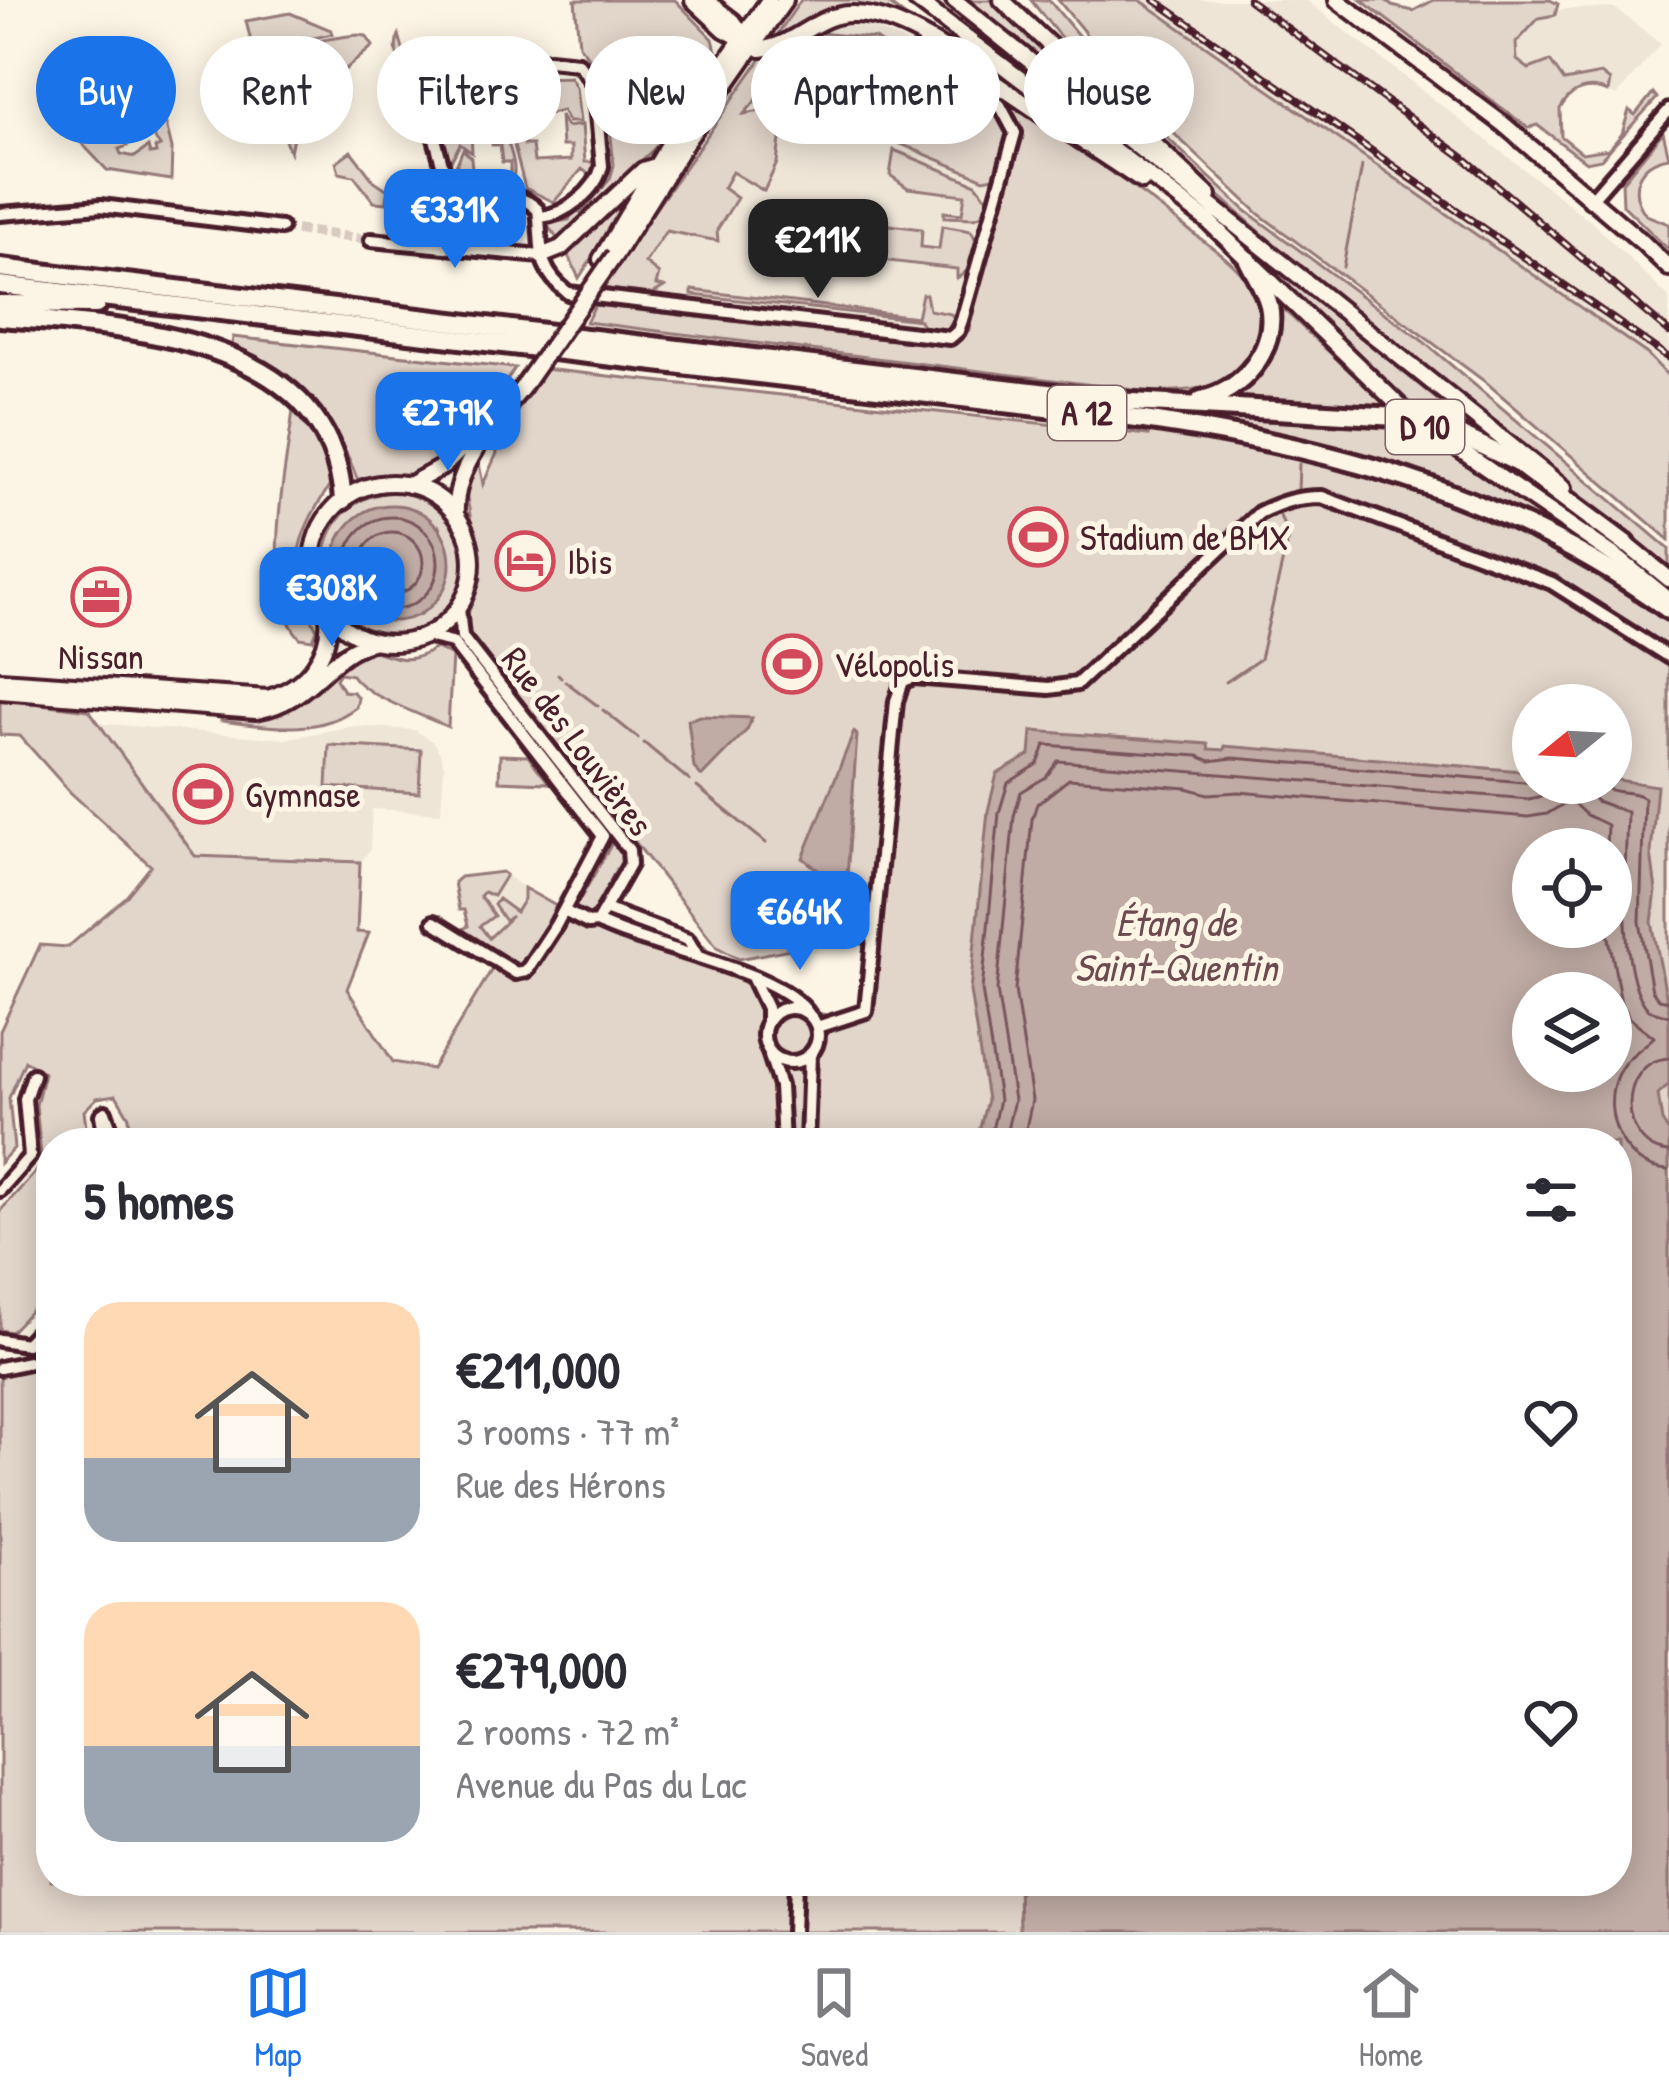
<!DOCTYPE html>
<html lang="en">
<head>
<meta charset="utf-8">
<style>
	body { margin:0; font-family:"Patrick Hand",sans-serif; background:#f7f7f7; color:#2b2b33; height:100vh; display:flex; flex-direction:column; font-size:45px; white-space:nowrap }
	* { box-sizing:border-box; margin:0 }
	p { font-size:39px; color:#7c7c81 }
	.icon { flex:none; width:66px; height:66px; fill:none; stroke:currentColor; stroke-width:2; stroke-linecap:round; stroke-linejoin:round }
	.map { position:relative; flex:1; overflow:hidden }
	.panel { position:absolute; left:36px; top:1128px; width:1596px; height:768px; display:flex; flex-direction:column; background:#fff; border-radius:48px; box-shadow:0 6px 30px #0003 }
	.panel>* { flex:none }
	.guide { position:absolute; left:36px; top:36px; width:1599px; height:108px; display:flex; gap:24px }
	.needle { width:78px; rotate:252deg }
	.controls { position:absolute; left:1512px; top:684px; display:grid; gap:24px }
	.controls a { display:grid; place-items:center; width:120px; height:120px; border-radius:50%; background:#fff; box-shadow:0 6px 30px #0003; font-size:60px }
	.price { position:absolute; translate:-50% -102px; padding:0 27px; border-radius:24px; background:#1a73e8; color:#fff; font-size:39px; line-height:78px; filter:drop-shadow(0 3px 6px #0008) }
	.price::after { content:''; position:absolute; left:50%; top:72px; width:36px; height:27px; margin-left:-18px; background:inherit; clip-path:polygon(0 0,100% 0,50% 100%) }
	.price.active { background:#222; color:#fff }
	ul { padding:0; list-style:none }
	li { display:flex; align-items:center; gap:36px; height:300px; padding:0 48px }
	li span { display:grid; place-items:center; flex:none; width:336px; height:240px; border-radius:36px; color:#555 }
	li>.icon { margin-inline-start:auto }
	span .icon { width:144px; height:144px; fill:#fffc; stroke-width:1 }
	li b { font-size:51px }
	h2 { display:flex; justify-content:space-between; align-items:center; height:144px; padding:0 48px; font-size:51px }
	.pill { padding:0 42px; border-radius:54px; background:#fff; box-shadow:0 6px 30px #0003; font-size:42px; line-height:108px }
	.pill.active { background:#1a73e8; color:#fff }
	.dock { display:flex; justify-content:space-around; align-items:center; height:168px; border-top:3px solid #e1e1e2; background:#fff; font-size:33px; color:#7c7c81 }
	.dock a { display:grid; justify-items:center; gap:6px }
	.dock .active { color:#1a73e8 }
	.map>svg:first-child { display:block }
	.built { fill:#eee5d7 }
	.green { fill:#e2d5ca; stroke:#967a7a; stroke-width:3; fill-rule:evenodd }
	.water { fill:#c0aca5; stroke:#917474; stroke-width:3; fill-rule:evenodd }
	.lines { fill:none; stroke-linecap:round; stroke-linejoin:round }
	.shore { stroke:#79575c; stroke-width:3 }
	.stream { stroke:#917474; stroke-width:3 }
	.minor-tunnel { stroke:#d8cac0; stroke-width:10; stroke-dasharray:10 5; stroke-linecap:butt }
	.minor-casing { stroke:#4a1f2b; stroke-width:20 }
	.major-casing { stroke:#4a1f2b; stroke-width:22 }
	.highway-casing { stroke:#4a1f2b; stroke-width:26 }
	.minor { stroke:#fcf5e5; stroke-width:10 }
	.major { stroke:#fcf5e5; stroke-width:14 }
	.highway { stroke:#fcf5e5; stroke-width:16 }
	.rail-casing { stroke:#4a1f2b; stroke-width:8 }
	.rail { stroke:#fcf5e5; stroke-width:3; stroke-dasharray:9; stroke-linecap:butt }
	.major-bridge-casing { stroke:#4a1f2b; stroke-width:22; stroke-linecap:butt }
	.highway-bridge-casing { stroke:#4a1f2b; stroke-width:26; stroke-linecap:butt }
	.major-bridge { stroke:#fcf5e5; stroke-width:14 }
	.highway-bridge { stroke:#fcf5e5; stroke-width:16 }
	.labels { text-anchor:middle; stroke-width:10; stroke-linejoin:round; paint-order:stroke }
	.shield { fill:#fcf5e5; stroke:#7f5f63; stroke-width:3 }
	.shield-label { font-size:33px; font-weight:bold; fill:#4a1f2b }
	.poi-label { font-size:36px; fill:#4a1f2b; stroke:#fcf5e5; text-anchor:start }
	.street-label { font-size:36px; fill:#4a1f2b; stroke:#fcf5e5 }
	.water-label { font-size:39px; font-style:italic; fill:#6d4950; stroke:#fcf5e5 }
</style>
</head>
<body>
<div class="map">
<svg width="1669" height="1932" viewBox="0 0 1669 1932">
	<rect width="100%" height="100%" fill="#fcf5e5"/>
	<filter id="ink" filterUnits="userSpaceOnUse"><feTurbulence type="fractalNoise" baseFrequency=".00833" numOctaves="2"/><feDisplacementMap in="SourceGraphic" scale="24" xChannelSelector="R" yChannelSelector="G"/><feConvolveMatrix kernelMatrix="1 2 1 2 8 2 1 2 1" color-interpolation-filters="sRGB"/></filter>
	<g filter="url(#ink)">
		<path class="built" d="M1140 0H1306L1593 223 1669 298V377L1647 354Z
			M1615 8 1661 44 1616 96 1597 87 1567 95 1542 129 1507 53 1539 18 1563 9Z
			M847 22 867 24 904 42 991 109 999 148 942 357 590 322 766 66 809 35Z
			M97 723 285 739 353 726 415 730 433 742 440 753 444 766 441 813 372 809 370 850 360 862 195 856Z
			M502 872 524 888 525 914 503 950 471 932 460 877Z"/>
		<path class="green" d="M575 0H675L713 39 717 55 659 144 558 239 546 224 569 220 575 208 581 213 610 179 614 165 605 79 579 45Z
			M801 0H884L926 33C851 0 839 2 770 45Z
			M925 0H944L1082 111 1077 118Z
			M964 0H996L1146 146Z
			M1031 0H1049L1147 119 1245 210 1424 342 1669 549V568C1543 469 1417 367 1295 262 1200 180 1107 101 1031 0Z
			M1058 0H1140L1647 354 1669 377V540L1488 384 1259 214 1144 105Z
			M1361 0H1385L1392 6 1413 11 1434 0H1550L1558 4 1555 15 1539 18 1516 43 1517 60 1529 69 1550 61 1564 81 1601 74 1610 81 1608 92C1588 84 1571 89 1560 109L1561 136 1582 153 1609 149 1622 134 1629 110 1635 115 1653 93 1657 98 1601 159 1586 162 1537 125 1528 128Z
			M290 13 331 30 332 34 297 42 256 62 246 21Z
			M821 33 875 39 926 77 931 96 963 101 969 92 978 91 997 106 1010 134 999 176 984 179 896 142 895 132 887 129 897 121 899 111 890 101 881 99 863 78 836 75 815 91 802 79H787L783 88 764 91 744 114 784 107 777 163 764 191 732 172 723 188 737 198 717 230 718 241 666 231 645 263 659 274 656 285 664 287 652 294 600 288 763 56 781 53Z
			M358 35 366 36 373 46 312 98 264 75C282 43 324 39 358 35Z
			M399 35 409 70 449 69 450 60 455 62 458 69 436 105 430 103C416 83 387 59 399 35Z
			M941 53H946C1024 112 1107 165 1184 226 1206 244 1237 262 1252 288 1263 306 1261 330 1252 349 1232 391 1192 391 1150 392L586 322 595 305 938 345 958 341 969 330 1017 135C1010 97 970 76 941 53Z
			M462 75 479 77 494 96 500 124 489 123 485 97 457 99V118L450 119 451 133 471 132 472 153 460 144 450 163 435 108Z
			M570 77 576 87 580 122H568L562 111 530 119 529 115 503 112 498 91 508 82 510 97 537 96V78Z
			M263 79 310 101 296 122 290 152 267 97Z
			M149 104 153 110 162 108 172 149 171 180 107 170 72 133 68 110 86 106 90 120 82 123 84 128 89 127 91 132 111 121 115 134 123 133 127 146 119 149 121 154 135 157 148 147 150 154 156 153 155 148 160 146 155 139 151 110 139 113 141 121 134 123 132 109Z
			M560 116 566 127 582 125 585 162H595L591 176 582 169 554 202 525 188 511 134 514 129H523L524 145H532L534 162 571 160V146H562Z
			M1663 132 1669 157C1637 162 1627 190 1646 215L1669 224V250L1623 205 1622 182Z
			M506 137C511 152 519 171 510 185L465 184 452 176 463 149 471 158 473 179 510 177V162H502L500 145H491Z
			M894 150 976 184 988 199 983 214 975 218 944 217V212L962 214 965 195 908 188 890 175Z
			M351 151 373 180 388 190 387 203 374 202 354 176 339 173 336 162Z
			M643 179 579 278 566 251Z
			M866 222 922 229 921 247 939 249 942 226 971 231C983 247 974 269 957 278V269L855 257 856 246 849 245V239L864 240Z
			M1228 229 1461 419 1456 424 1410 411Z
			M692 290 917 317 922 294H926L929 310 951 314 955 320 944 331 923 330 920 320 692 295Z
			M1277 309 1284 310 1388 407 1221 400 1239 390Z
			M233 337 515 368 464 444 425 472 357 479C336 417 289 374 232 344Z
			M544 369 1148 435 1147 429 1331 463 1548 533 1669 605V1932H0V1375L31 1370 51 1378V1881H1617V1143H130L129 1117 116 1095 97 1098 84 1111 88 1143H51V1289L11 1332 0 1330V1211L42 1165 36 1105 44 1073 25 1061 9 1098 14 1148 0 1163V1031L40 945 68 947 126 897 151 866 70 792 20 736 0 735V699L89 710 195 856 360 862 357 932 369 933 347 989 393 1062 432 1069 498 959 465 939 463 929 468 926 464 910H459L454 882 460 877 502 872 506 875 493 896 484 892 480 896 494 916 480 926 489 938 512 916 505 921 494 905 498 899 516 912 524 899V888L556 906 579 901 615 838C624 848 626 859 620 870L616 869 600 906 602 903 697 939 712 956 773 980 801 997 818 1013 834 1017 858 1012 882 798 862 935 739 959 717 947 597 793 466 635 464 624 481 579 466 492 478 458 483 484 497 453V443ZM1533 705H1611V783H1533ZM1533 849H1611V927H1533ZM1533 993H1611V1071H1533Z
			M293 409H302L322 451 331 484C293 540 287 569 317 630L313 640 300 638C257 591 287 469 293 409Z
			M1142 410 1402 424 1414 434 1427 436 1573 540 1509 507 1391 463 1320 444Z
			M398 492C488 506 482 633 393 633 301 633 300 493 398 492ZM439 527C457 562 451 590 420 614Z
			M436 648 452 656 448 727C423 715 366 697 352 675L340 673 336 679 343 691 353 692 358 698 356 707C318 737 266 726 221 721L222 714C320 720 299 677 370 649 397 659 410 665 436 648Z
			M329 745 421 750 419 793 327 787Z
			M500 755 528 756 549 783 499 781Z"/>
		<path class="water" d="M334 563a58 58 0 1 1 116 0a58 58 0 1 1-116 0Z
			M700 716 752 718 747 730 702 776 694 768 688 720Z
			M1032 731 1208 744 1209 749 1224 750 1225 746 1533 772V783H1611V779L1657 786 1651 853 1656 891 1652 922 1669 1011V1084L1658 1094 1662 1121 1669 1132V1932H1019L1018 1881H1617V1143H976L987 1100 970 991 988 811 997 774 1030 755ZM1611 849V927H1533V849ZM1533 993H1611V1071H1533Z
			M854 732 857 735 846 892 803 858Z"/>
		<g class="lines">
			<path class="shore" d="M346 563a46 46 0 1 1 92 0a46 46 0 1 1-92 0Z
				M361 563a31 31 0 1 1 62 0a31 31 0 1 1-62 0Z
				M1585 783 1596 801 1627 812C1626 856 1617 979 1649 1010L1669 1016
				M1600 783C1612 797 1631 788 1644 798L1640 922 1652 991 1659 999 1669 1001
				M1607 927 1621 1003 1631 1019 1654 1037C1641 1050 1624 1057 1616 1078 1601 1117 1625 1169 1669 1170
				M1669 1058C1616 1061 1618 1149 1669 1152
				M989 1143 999 1100 982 990 999 813 1008 783 1038 764 1045 745 1198 756 1210 761 1233 758 1536 783
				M1004 1143 1014 1100 997 990 1014 816 1021 792 1046 777 1058 761 1529 799 1546 795 1557 783
				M1023 1143 1032 1100 1015 990 1032 819 1037 804 1069 779 1187 788 1208 794 1239 792 1528 817 1547 814 1570 800 1586 815 1607 825 1606 849"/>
			<path class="stream" d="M1343 267 1362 166
				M1298 492 1299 464
				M558 674 561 677
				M565 681 598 706
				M1226 682 1260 659 1288 538 1279 513 1296 508
				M603 710 638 738
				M644 743 690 781
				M697 787 766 843"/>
			<path class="minor-tunnel" d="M281 228 371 240"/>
			<g class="minor-casing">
				<path id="minor" d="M420 124H431L448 186C477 202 513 184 538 210 543 245 534 267 568 293L950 338 958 331 962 320 1015 133 1000 105 924 43
					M1590 201 1669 110
					M0 214 101 206 281 228
					M541 217C565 215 596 191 602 166L594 84 578 63 549 60
					M371 240 541 256
					M459 608 462 637 629 850 630 864 597 922
					M426 636 452 642 603 836 556 925 526 971 516 973 434 922
					M605 909 688 940 697 955
					M564 911 588 923 597 922C650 949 782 969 810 1016
					M753 979 767 1008V1023
					M764 1035a27 27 0 1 1 54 0a27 27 0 1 1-54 0Z
					M817 1027 866 1011 896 701 903 681 914 677 1049 688 1077 684 1259 513C1281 502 1298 497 1322 497L1552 583 1669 657
					M770 1055 780 1086 783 1143
					M101 1115 105 1112 116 1143
					M101 1115 106 1143
					M807 1143 810 1054
					M0 1190 30 1156 25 1099 33 1075
					M0 1340 26 1344 51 1317
					M0 1368 34 1361 51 1342
					M794 1932 796 1881"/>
			</g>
			<g class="major-casing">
				<path id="major" d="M693 0 724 29 761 49C796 46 817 12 855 14 906 15 969 66 1010 93 1054 123 1098 152 1142 181
					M705 0 733 21 743 36
					M916 0 1208 221 1409 415 1619 559 1669 600
					M954 0 1564 488
					M1002 0 1209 196
					M1337 0 1503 124 1642 242
					M1638 238 1669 268
					M615 255 686 142 785 0
					M541 256 561 248 643 170 659 165
					M601 259 675 134 769 0
					M312 563a80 80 0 1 1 160 0a80 80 0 1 1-160 0Z
					M409 485 444 466 484 426
					M456 514C453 467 495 423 522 388
					M1620 539 1669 579
					M0 680 268 698C306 687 335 651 327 610
					M0 691 256 711C314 701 325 653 375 641"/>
			</g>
			<g class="highway-casing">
				<path id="highway" d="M0 268 1115 401 1397 417
					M0 285 1115 416C1313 442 1505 490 1669 610
					M0 304 96 305
					M0 317C125 327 331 335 343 500
					M1201 400C1242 392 1278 349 1269 305 1265 289 1255 275 1248 260
					M1445 428 1516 462 1626 544"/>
			</g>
			<use href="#minor" class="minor"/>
			<use href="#major" class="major"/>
			<use href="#highway" class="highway"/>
			<g class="rail-casing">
				<path id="rail" d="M1155 0 1669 358
					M1249 0 1464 158 1669 332"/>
			</g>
			<use href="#rail" class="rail"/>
			<g class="major-bridge-casing">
				<path id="major-bridge" d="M522 388 615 255"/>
			</g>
			<g class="highway-bridge-casing">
				<path id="highway-bridge" d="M1397 417 1445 428"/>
			</g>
			<use href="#major-bridge" class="major-bridge"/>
			<use href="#highway-bridge" class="highway-bridge"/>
		</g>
	</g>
	<defs>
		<g id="stadium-ring" transform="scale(3)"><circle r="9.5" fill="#fcf5e5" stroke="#d1495b" stroke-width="1.5"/><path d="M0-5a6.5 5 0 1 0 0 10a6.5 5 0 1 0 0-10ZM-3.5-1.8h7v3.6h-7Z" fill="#d1495b"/></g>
		<g id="hotel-ring" transform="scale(3)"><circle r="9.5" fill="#fcf5e5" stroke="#d1495b" stroke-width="1.5"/><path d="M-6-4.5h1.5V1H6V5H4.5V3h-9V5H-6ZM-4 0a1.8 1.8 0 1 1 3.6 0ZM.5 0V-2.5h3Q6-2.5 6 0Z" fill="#d1495b"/></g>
		<g id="office-ring" transform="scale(3)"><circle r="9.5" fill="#fcf5e5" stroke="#d1495b" stroke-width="1.5"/><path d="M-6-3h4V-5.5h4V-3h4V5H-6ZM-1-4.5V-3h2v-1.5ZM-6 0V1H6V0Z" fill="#d1495b"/></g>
	</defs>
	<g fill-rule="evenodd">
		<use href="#stadium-ring" x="1038" y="537"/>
		<use href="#hotel-ring" x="525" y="561"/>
		<use href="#office-ring" x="101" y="597"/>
		<use href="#stadium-ring" x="792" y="664"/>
		<use href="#stadium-ring" x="203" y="794"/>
	</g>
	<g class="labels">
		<g class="shield">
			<rect x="1048" y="386" width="78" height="54" rx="9"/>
			<rect x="1386" y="400" width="78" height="54" rx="9"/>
		</g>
		<g class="shield-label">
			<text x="1087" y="425">A 12</text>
			<text x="1425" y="439">D 10</text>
		</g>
		<g class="poi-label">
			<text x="1080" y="550">Stadium de BMX</text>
			<text x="567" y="574">Ibis</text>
			<text x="101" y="669" text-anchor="middle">Nissan</text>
			<text x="834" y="677">Vélopolis</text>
			<text x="245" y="807">Gymnase</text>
		</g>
		<g class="street-label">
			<text transform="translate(578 741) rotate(53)" y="13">Rue des Louvières</text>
		</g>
		<g class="water-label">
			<text x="1176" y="936">Étang de<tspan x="1176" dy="45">Saint-Quentin</tspan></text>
		</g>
	</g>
</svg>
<div class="controls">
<a><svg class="needle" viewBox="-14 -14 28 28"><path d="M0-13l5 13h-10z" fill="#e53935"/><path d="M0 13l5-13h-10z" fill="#7c7c81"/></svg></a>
<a><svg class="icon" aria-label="locate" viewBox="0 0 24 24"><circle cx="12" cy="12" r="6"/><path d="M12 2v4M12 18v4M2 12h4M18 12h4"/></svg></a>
<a><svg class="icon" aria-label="layers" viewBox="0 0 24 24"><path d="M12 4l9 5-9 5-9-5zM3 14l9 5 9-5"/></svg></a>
</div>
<b class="price" style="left:455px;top:271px">€331K</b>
<b class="price active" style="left:818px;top:301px">€211K</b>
<b class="price" style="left:448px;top:474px">€279K</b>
<b class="price" style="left:332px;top:649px">€308K</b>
<b class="price" style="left:800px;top:973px">€664K</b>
<div class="guide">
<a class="pill active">Buy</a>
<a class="pill">Rent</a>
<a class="pill">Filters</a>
<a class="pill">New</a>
<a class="pill">Apartment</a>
<a class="pill">House</a>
</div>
<section class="panel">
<h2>5 homes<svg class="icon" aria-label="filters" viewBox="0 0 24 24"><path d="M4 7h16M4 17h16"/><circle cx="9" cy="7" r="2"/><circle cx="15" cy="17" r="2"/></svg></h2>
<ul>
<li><span style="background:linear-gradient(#ffd9b3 65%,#9aa5b1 0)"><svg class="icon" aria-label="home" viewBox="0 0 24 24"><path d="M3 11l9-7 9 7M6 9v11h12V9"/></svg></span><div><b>€211,000</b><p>3 rooms · 77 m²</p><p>Rue des Hérons</p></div><svg class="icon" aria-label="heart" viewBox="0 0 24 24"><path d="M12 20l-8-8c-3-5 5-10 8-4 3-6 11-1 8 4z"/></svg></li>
<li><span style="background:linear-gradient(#ffd9b3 60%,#9aa5b1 0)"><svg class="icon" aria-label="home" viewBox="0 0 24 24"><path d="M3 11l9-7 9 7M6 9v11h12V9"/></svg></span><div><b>€279,000</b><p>2 rooms · 72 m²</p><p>Avenue du Pas du Lac</p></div><svg class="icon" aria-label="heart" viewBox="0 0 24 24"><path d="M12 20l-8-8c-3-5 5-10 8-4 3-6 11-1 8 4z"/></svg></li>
</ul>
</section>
</div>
<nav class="dock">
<a class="active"><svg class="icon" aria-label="map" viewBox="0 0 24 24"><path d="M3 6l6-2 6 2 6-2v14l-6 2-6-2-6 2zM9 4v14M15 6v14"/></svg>Map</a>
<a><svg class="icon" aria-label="saved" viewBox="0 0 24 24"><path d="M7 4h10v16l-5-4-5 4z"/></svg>Saved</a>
<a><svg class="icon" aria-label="home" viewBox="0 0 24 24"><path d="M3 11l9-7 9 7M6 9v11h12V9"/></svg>Home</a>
</nav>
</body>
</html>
